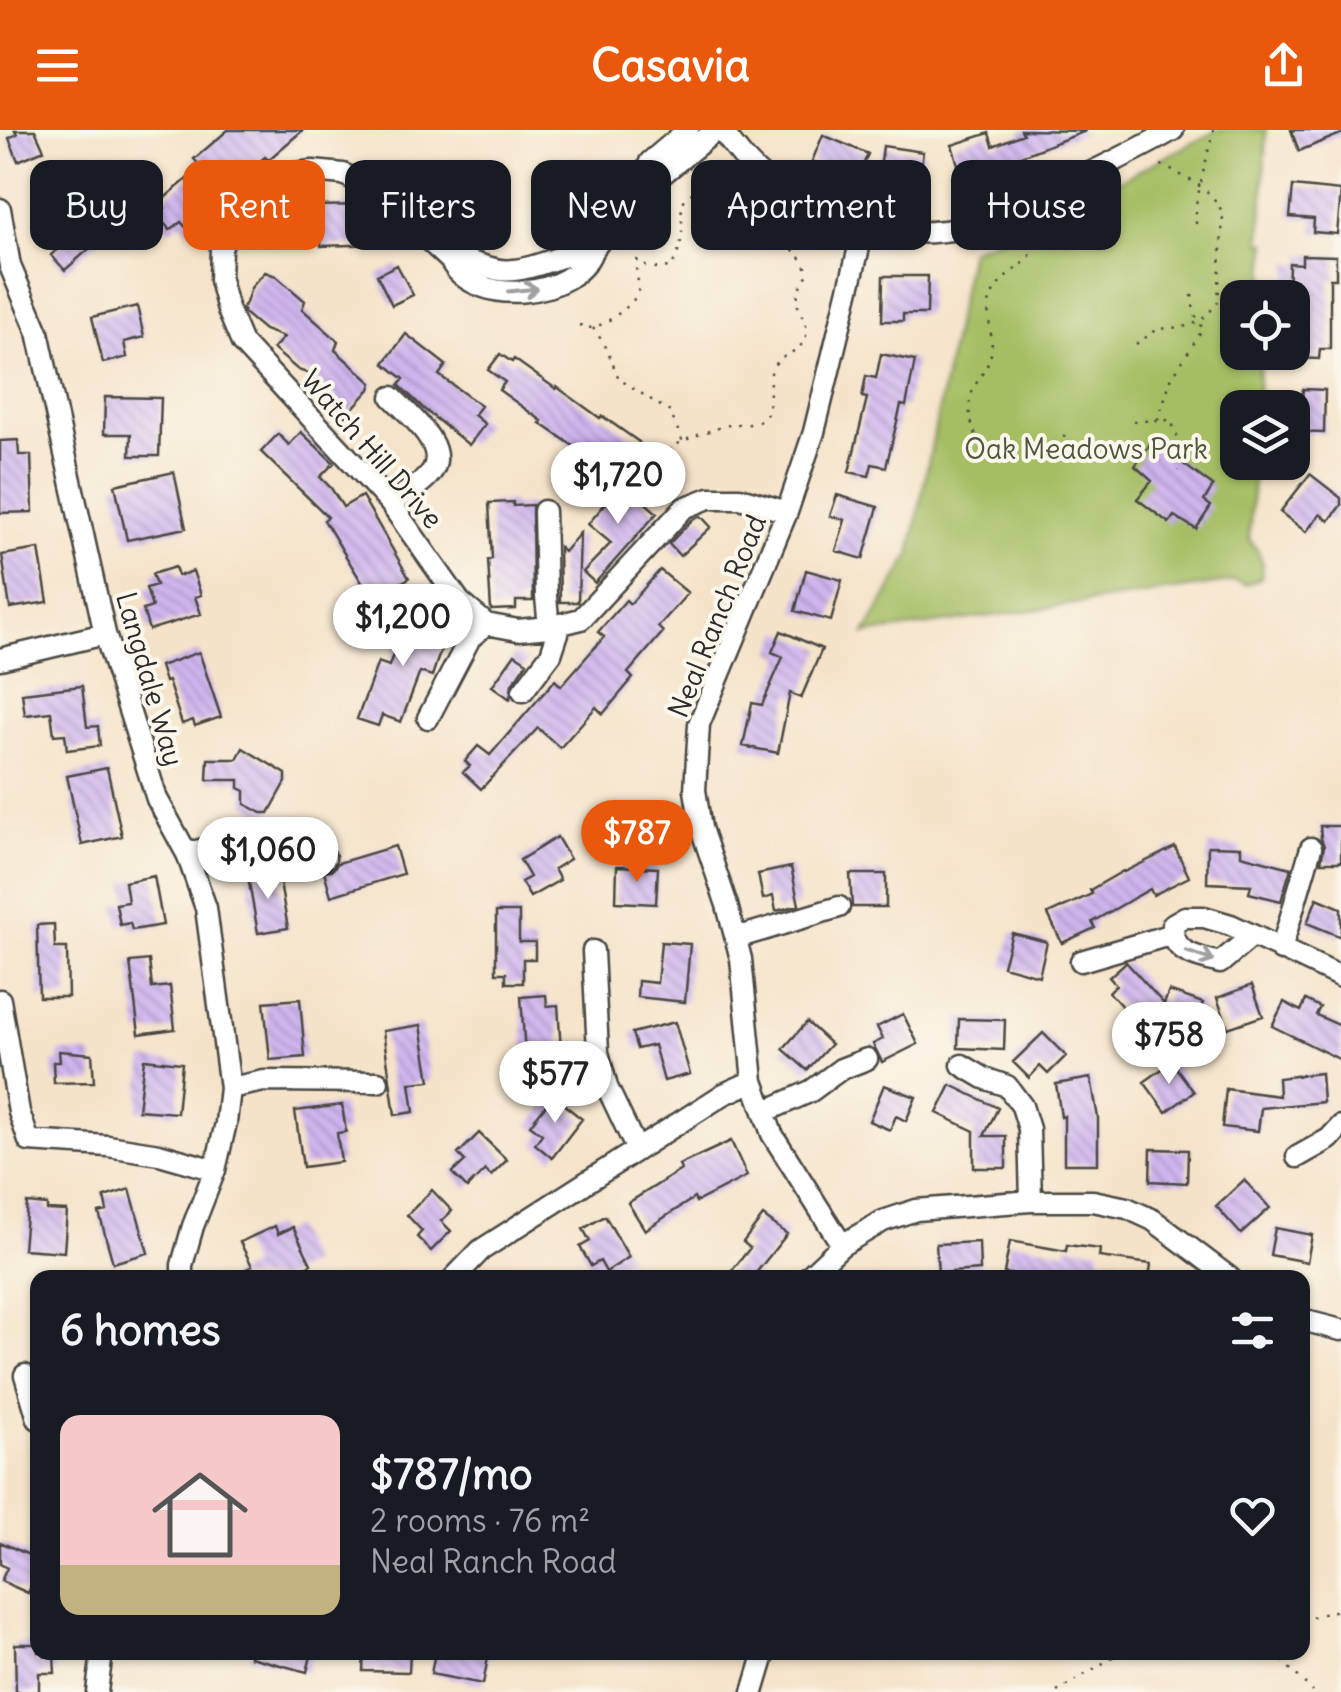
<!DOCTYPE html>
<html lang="en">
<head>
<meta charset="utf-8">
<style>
	body { margin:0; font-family:Delius,sans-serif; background:#20242c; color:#f1f3f6; height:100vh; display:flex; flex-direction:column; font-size:38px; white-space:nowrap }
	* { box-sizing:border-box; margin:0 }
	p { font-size:32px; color:#9ea1a6 }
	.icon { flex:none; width:55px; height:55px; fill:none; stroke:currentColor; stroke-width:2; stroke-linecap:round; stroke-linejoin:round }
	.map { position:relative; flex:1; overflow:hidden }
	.sheet { position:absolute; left:30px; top:1140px; width:1280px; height:390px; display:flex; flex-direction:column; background:#171b24; border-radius:20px; box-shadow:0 2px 8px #0004 }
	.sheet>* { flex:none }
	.banner { position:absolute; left:30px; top:30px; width:1282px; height:90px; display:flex; gap:20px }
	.controls { position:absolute; left:1220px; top:150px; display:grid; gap:20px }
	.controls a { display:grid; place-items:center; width:90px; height:90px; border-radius:20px; background:#171b24; box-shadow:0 2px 8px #0004; font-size:50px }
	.price { position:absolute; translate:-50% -85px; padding:0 22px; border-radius:35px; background:#fff; color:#222; font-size:32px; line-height:65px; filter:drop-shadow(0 2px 5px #0008) }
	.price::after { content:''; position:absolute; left:50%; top:60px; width:30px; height:22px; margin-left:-15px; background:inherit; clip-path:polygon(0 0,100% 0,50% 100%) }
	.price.current { background:#ea580c; color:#fff }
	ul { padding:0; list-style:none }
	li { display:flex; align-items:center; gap:30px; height:250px; padding:0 30px }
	li span { display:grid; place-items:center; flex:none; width:280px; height:200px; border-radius:20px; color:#555 }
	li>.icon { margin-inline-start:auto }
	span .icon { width:120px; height:120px; fill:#fffc; stroke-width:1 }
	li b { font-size:42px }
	h2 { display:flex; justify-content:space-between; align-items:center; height:120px; padding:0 30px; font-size:42px }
	.pill { padding:0 35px; border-radius:20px; background:#171b24; box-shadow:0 2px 8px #0004; font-size:35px; line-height:90px }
	.pill.current { background:#ea580c; color:#fff }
	header { display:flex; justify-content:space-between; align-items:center; height:130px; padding:0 30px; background:#ea580c; color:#fff; font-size:45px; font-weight:800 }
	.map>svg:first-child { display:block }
	.green { fill:#a5be64; stroke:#687448; stroke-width:2.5 }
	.building { fill:url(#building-back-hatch) }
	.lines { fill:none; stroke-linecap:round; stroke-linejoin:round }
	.minor-casing { stroke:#494743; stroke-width:25 }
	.path { stroke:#494743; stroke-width:2.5; stroke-dasharray:2.5 8; stroke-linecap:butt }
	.minor { stroke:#fff; stroke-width:20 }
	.oneway { stroke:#a0a0a0 }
	.labels { text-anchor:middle; stroke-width:8; stroke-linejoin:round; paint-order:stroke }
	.street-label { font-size:28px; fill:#2b2b2b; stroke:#fbf7ec }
	.park-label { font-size:28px; fill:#50573c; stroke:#fbf7ec }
</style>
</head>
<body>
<header><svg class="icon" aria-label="menu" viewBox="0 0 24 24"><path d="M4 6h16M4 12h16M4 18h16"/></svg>Casavia<svg class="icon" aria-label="share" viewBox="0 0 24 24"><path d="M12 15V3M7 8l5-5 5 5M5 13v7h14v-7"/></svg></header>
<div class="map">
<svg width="1341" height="1562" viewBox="0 0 1341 1562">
	<defs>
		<pattern id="building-back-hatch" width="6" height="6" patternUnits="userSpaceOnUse" patternTransform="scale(2.5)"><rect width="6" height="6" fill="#d0b6ef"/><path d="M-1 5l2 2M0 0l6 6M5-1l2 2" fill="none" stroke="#a994c2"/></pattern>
	</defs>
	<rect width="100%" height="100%" fill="#fbf7ec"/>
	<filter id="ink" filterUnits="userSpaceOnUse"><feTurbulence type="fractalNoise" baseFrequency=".01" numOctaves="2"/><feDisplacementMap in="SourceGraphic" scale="20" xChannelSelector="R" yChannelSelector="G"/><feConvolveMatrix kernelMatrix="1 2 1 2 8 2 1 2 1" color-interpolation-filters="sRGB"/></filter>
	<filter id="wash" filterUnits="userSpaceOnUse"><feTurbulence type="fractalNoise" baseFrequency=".0048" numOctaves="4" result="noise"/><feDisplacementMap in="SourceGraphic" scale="40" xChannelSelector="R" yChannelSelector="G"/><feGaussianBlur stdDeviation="2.25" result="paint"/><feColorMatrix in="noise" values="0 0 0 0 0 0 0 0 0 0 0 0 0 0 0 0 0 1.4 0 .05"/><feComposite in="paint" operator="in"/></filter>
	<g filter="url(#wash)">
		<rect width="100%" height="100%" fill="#f5e3c9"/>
		<path class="green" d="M1218 0H1266L1261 112 1267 113 1264 167 1238 168V222L1260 223 1257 277 1238 278V332L1254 333 1249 409 1258 421 1263 434 1261 448 1246 455 1236 451 865 504 910 426 970 120 1034 94Z"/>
		<g id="blocks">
			<path class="building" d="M15 0H35L44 20 18 31 9 8 17 4Z
				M228 0H303L268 30 265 27 219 66 225 74 191 103 181 92 170 100 157 85 165 78 160 72 201 37 194 29Z
				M1021 0 1086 1 1000 34 1001 40 978 48 974 36 960 41 952 15 989 3 993 16 1023 4Z
				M1291 0H1341V4L1299 21Z
				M823 5 868 24 856 50 812 31Z
				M883 16 923 22 918 58 878 53Z
				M56 51 105 105 65 140 51 125 70 108 36 68Z
				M1293 56 1341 61 1337 104 1313 102 1314 89 1290 87Z
				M278 68H312L313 76 366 75V93L380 92 381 114 321 116V109L267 110V103L255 104V85H266V79L278 78Z
				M1302 125 1336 126V149H1330V219H1320L1319 229 1292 228V168H1288L1289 133 1302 134Z
				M397 135 413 165 392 175 377 145Z
				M265 142 276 146 305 171 302 179 338 211 335 220 372 253 370 259 342 290 310 262 316 246 298 240 273 219 284 207 264 200 244 183 242 178 246 173 251 158Z
				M883 146H928L927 184H903V191H882Z
				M137 176 144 207 124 212 127 227 103 233 92 187Z
				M406 204 446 235 439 245 481 276 474 285 485 294 469 315 425 280 399 255 404 249 384 233Z
				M500 224 512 232 514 229 556 259 557 257 600 288 602 286 639 312 632 322 642 329 631 345 609 330 604 337 540 293 542 291 499 260 505 252 488 240Z
				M881 224 915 231 906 276 901 275 886 337 872 334 869 346 849 342 867 268 862 267 866 246 876 248Z
				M1303 259 1325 260 1324 303 1292 302V269H1302Z
				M105 267 161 268 159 326H130L131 304H104Z
				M301 302 334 333 320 347 331 358 343 377 362 366 409 448 399 454 407 468 387 480 382 472 376 476 324 390 328 387 261 322 278 304 289 315Z
				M1156 306 1178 321 1174 327 1213 356 1204 371 1211 376 1196 399 1174 386 1169 393 1137 369 1152 351 1135 336Z
				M18 310 19 325H31L33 382 0 383V311Z
				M174 342 186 398 127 410 115 355Z
				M1310 344 1341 368V375L1329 391 1320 384 1306 402 1280 382Z
				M623 353 657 383 595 453 583 442 611 413 588 394Z
				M837 365 878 377 863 429 836 421 845 390 830 386Z
				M513 372V376L532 375 533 471H516V479L491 480 488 430 492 429 489 373Z
				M701 386 711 397 680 426 669 414 692 390Z
				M580 403 578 472H560L559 417 564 422Z
				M39 419 48 472 10 478 2 425Z
				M175 437 178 446 193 441 201 465 195 467 201 484 149 500 143 480 152 477 146 458 156 455 152 444Z
				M660 440 688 463 658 497 663 502 628 543 633 548 603 584 596 577 560 618 538 598 481 659 463 642 470 636 465 631 478 616 490 625 555 550 561 556 604 507 598 502 626 470 630 474Z
				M806 440 842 450 831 491 795 481Z
				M410 477 436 486 431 500 446 505 432 546 420 542 401 592 382 585 378 596 357 589 378 532 389 536Z
				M781 501 822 519 801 568 790 563 778 623 743 616 752 573 762 575 783 527 772 522Z
				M199 522 221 587 195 596 193 590 182 594 168 551 165 552 160 536Z
				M515 524 527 532 512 554 510 569 492 556Z
				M82 556 87 597 98 596 100 616 67 620 65 604 54 605 51 582 25 585 22 563Z
				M243 618 286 644V652L269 683H262L245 674V661L239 658V650H207L208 629H237Z
				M107 638 122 706 82 715 67 646Z
				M1320 696H1341V732H1321L1324 716 1321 708Z
				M557 707 570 729 554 739 560 750 530 767 521 752 530 747 520 730Z
				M395 716 403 744 331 766 324 741 332 740 338 733Z
				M1208 716 1241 717V725L1291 738 1281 771 1249 763 1251 755 1207 753Z
				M1175 717 1189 747 1153 765 1150 759 1092 792 1095 798 1062 813 1048 784 1092 764 1090 760 1123 741 1124 742Z
				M617 736 658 738 656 774 616 772Z
				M791 737 799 775 776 781 773 766 763 769 758 744Z
				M278 742 288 798 258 803 248 747Z
				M850 744H886V777H852Z
				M154 746 163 795 132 800 130 793 120 795 116 774 128 772 125 752Z
				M1317 768 1341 778V807L1307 793Z
				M496 782H519V812H535V829H523V853H506V843H496Z
				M54 794 55 818H67L68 867H39L37 795Z
				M1012 803 1047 812 1039 846 1003 836Z
				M661 812 690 814 685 872 637 867 638 851 657 853Z
				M149 830 152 858 170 856 175 899 139 904 130 832Z
				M1126 832 1164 874 1169 861 1203 873 1194 898 1142 880 1133 889 1109 862 1116 855 1109 847Z
				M1252 855 1263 886 1228 898 1217 868Z
				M546 865 547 876 558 875 561 921 525 923 521 867Z
				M300 869 305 927 270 930 264 872Z
				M1306 870 1320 877 1316 885 1341 896V930L1272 896 1284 872 1301 881Z
				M903 884 918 914 882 932 873 914 883 909 877 897Z
				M959 889 1005 890 1004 920 958 918Z
				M675 892 690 944 664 951 654 915 637 919 632 903Z
				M807 892 831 914 807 940 783 919Z
				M421 895 430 951 410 953 414 982 395 985 383 901Z
				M1043 903 1066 926 1048 944 1040 936 1029 948 1013 932Z
				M59 921 92 924 94 952 54 953 53 932H60Z
				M144 929 182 933 177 983 138 980Z
				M1172 932 1194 962 1166 982 1144 952Z
				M1321 943 1323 972 1261 978 1258 1001 1222 997 1226 959 1279 966 1278 948Z
				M1091 948 1098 988V1034H1064V986L1061 987 1056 954Z
				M884 955 916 967 906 991 896 986 890 1000 869 991Z
				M951 955 998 978 984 1006H1006V1038H974V1001L937 983Z
				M553 966 582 989 552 1028 535 1014 542 1004 530 995Z
				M342 975 346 1002 337 1003 341 1032 303 1037 295 981Z
				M479 1003 507 1030 491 1046 485 1040 467 1058 452 1043 465 1031 458 1024Z
				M731 1011 747 1046 696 1072 694 1068 645 1100 628 1073 681 1040 679 1035Z
				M1151 1019 1188 1020 1187 1053 1150 1051Z
				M1244 1050 1270 1078 1241 1104 1216 1076Z
				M130 1059 148 1123 113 1133 99 1083 107 1081 104 1067Z
				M432 1060 452 1081 441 1091 451 1101 431 1121 417 1107 422 1101 407 1085Z
				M27 1073 47 1075V1080L67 1081 64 1122 23 1119Z
				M605 1086 629 1127 606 1142 600 1131 591 1136 580 1117 590 1111 583 1099Z
				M763 1086 787 1104 752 1148H726L750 1118 743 1112Z
				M275 1096 278 1104 293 1097 311 1134 283 1148H228L252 1136 240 1112Z
				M1275 1098 1312 1105 1307 1132 1270 1125Z
				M1010 1111 1066 1121 1067 1115 1100 1119 1099 1127 1151 1134 1149 1148H1030L1004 1143Z
				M979 1112 980 1140 938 1143 936 1114Z
				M0 1412 38 1429V1451L34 1450 28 1463 1 1451 7 1438 0 1434Z
				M15 1514H38V1522H45V1526H54L55 1543H39V1562H16Z
				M250 1522H312L307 1542 250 1527Z
				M364 1522H410L409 1542 363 1541Z
				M435 1522H489L483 1554 431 1544Z"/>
		</g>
	</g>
	<g filter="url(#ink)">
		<use href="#blocks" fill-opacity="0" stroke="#494743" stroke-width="2.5"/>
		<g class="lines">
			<g class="minor-casing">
				<path id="minor" d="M688 0 650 32 646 51 592 121C574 169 474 178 450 130L372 58 343 44 313 41 279 45 253 61 233 87 221 118 220 150 228 180 242 213 390 373 460 472 486 494 518 500 549 497 581 489 684 378 709 368H740L787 382
					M721 0C729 10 737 21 745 30 800 91 893 115 972 96 998 90 1025 75 1049 63 1091 42 1133 23 1173 0
					M646 51 660 46 716 0
					M0 79 10 136 38 202 105 504 157 669 187 724 206 778 230 958 226 993 215 1040 193 1096 182 1135V1148
					M450 130C473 128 490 143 514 140 541 138 565 121 592 121
					M390 373C402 365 419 357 429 345 453 319 409 285 392 267
					M544 381 546 467 549 497
					M0 529 105 504
					M523 561 551 524 561 494
					M428 588 470 508 486 494
					M187 724C220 713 262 705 296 715 306 718 316 724 325 728
					M1252 806 1220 833C1197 826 1171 825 1173 794L1185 787H1204L1231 795 1341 847
					M736 808 839 777
					M1281 820 1311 718
					M593 821 598 922 607 957 636 1018
					M1081 831 1173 804
					M0 870 19 982 29 1011 108 1016 159 1024 215 1040
					M962 935 984 948 1007 956 1022 976 1029 999 1031 1071
					M230 958 264 951 378 952
					M764 982 811 961 841 939 867 929
					M1297 1027 1329 1009 1341 996
					M842 1115 772 1004 753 951 741 829 727 775 701 698 695 660 699 594 787 382 814 302 864 97
					M454 1148 481 1120 724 964 753 951
					M807 1148 842 1115 883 1091 916 1080 1031 1071H1093L1127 1078 1153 1090 1230 1148
					M1302 1190 1341 1200
					M25 1245 38 1289
					M97 1562 102 1522
					M753 1562 765 1522"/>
			</g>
			<path class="path" d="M1034 94C1042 137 1010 133 993 163 982 183 995 203 991 224 988 239 975 251 971 266 967 282 972 305 985 317 990 322 998 324 1005 327 1030 336 1048 317 1068 304
				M1196 94V74L1213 0
				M579 195C587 197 587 199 595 197 606 194 635 174 638 162 640 152 634 141 637 130L640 135 656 138 671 137C678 126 682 112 682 100 683 90 679 78 685 69 691 61 705 58 714 60 728 64 726 82 737 90 761 108 800 110 808 143 805 150 799 158 798 164 793 181 812 191 805 209 798 225 777 224 772 240 766 255 776 282 760 291 751 297 738 292 729 295 715 299 681 309 671 319 668 322 665 327 661 331
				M593 198 605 215 619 249 670 282 683 312
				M1136 214 1158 199 1183 197 1199 192 1208 184 1218 172 1223 85C1212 54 1180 47 1155 31
				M1158 290 1171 249 1203 199 1194 183 1192 164
				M1134 291 1171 290 1176 304 1188 323 1178 341
				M1127 314 1143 325
				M1302 1490 1341 1479
				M1276 1522C1286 1538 1301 1547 1312 1562
				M1057 1562 1121 1522"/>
			<use href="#minor" class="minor"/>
		</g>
		<defs><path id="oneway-shaft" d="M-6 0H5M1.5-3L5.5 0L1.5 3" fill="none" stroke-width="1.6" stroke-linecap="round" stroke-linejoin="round" transform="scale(2.5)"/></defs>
		<g class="oneway">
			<use href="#oneway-shaft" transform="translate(523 160) rotate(-6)"/>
			<use href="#oneway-shaft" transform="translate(1200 826) rotate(19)"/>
		</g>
	</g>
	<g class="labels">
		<g class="street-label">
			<text transform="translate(372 319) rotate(49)" y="10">Watch Hill Drive</text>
			<text transform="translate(717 486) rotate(-68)" y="10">Neal Ranch Road</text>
			<text transform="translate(150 549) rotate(74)" y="10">Langdale Way</text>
		</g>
		<g class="park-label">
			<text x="1086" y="329">Oak Meadows Park</text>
		</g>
	</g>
</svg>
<div class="controls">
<a><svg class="icon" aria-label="locate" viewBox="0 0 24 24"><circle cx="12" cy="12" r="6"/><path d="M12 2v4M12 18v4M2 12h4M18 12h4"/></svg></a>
<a><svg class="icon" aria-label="layers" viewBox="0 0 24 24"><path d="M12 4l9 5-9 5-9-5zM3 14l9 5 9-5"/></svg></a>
</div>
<b class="price" style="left:618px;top:397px">$1,720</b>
<b class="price" style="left:403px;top:539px">$1,200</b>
<b class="price current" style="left:637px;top:755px">$787</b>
<b class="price" style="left:268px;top:772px">$1,060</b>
<b class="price" style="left:1169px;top:957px">$758</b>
<b class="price" style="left:555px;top:996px">$577</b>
<div class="banner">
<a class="pill">Buy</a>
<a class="pill current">Rent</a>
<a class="pill">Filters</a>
<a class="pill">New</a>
<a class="pill">Apartment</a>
<a class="pill">House</a>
</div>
<section class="sheet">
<h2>6 homes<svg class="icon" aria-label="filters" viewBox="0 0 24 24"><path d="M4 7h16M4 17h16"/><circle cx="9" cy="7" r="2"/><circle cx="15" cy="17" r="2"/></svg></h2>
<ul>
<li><span style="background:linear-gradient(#f6c9c9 75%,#c2b280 0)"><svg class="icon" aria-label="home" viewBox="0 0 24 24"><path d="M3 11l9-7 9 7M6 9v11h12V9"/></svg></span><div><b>$787/mo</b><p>2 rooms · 76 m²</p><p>Neal Ranch Road</p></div><svg class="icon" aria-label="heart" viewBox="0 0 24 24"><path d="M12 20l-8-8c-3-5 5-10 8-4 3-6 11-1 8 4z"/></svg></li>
</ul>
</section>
</div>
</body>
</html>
